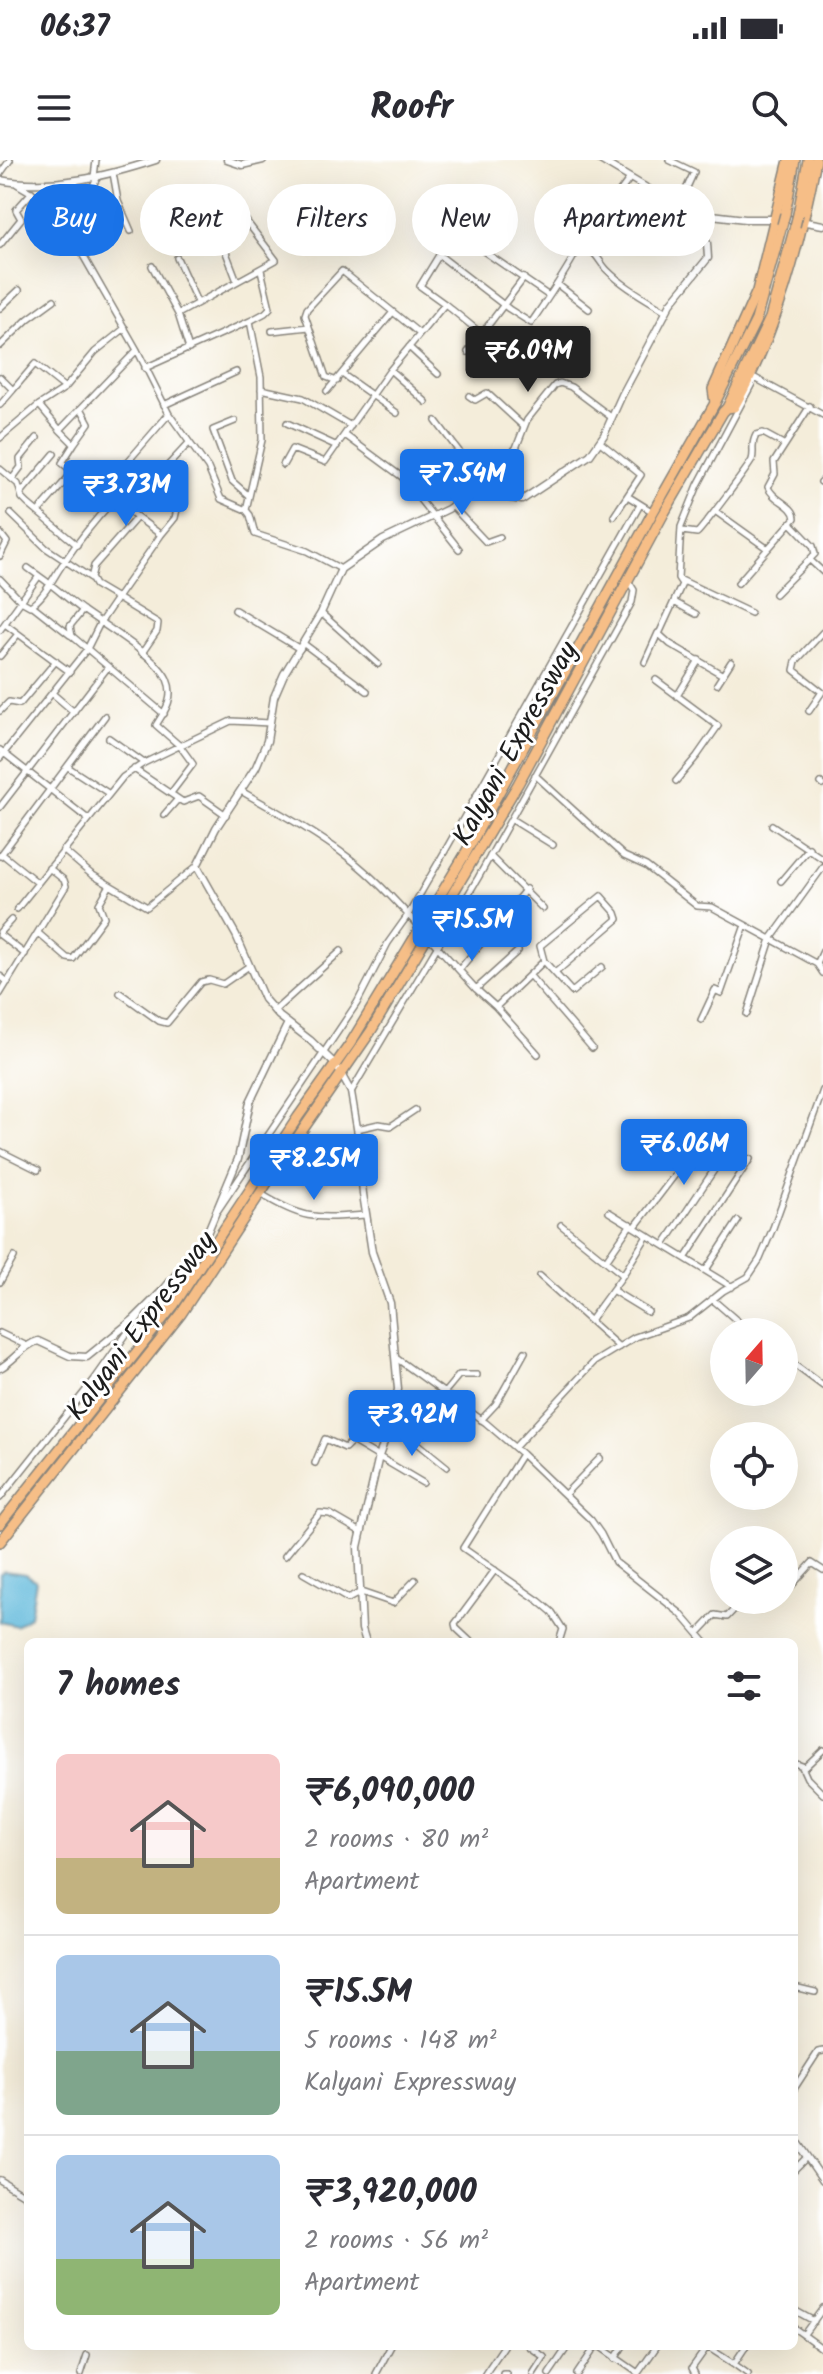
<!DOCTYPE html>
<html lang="en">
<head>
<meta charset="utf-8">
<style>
	body { margin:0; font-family:Kalam,sans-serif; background:#f7f7f7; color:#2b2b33; height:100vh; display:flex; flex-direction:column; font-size:30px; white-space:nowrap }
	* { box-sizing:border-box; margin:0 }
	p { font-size:26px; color:#7c7c81 }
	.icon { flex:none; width:44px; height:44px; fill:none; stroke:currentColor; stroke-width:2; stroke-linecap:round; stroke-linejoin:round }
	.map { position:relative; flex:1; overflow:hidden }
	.side { position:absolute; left:24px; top:1478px; width:774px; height:712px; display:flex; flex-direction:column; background:#fff; border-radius:12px; box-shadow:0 8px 32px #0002 }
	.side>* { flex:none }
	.hud { position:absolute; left:24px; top:24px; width:776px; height:72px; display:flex; gap:16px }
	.needle { width:52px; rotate:20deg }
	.controls { position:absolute; left:710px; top:1158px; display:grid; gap:16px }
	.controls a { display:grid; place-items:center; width:88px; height:88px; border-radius:50%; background:#fff; box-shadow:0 8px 32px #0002; font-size:40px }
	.price { position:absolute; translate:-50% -68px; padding:0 18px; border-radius:8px; background:#1a73e8; color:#fff; font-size:26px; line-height:52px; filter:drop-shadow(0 2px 4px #0008) }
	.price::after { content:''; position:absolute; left:50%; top:48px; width:24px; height:18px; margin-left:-12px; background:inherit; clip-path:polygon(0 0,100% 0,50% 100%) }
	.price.selected { background:#222; color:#fff }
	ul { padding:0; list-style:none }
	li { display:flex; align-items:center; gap:24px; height:200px; padding:0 32px }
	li+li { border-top:2px solid #e1e1e2 }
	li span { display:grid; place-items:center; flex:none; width:224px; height:160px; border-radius:12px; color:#555 }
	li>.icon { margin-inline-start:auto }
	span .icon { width:96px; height:96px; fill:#fffc; stroke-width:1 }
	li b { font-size:34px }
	h2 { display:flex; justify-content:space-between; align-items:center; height:96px; padding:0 32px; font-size:34px }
	.tag { padding:0 28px; border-radius:36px; background:#fff; box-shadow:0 8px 32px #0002; font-size:28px; line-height:72px }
	.tag.selected { background:#1a73e8; color:#fff }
	.status { display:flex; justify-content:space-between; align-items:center; height:56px; padding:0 40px; background:#fff; direction:ltr }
	.status svg { height:22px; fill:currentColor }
	header { display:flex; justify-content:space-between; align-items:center; height:104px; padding:0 32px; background:#fff; font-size:36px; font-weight:800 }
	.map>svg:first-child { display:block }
	.water { fill:#5cb7da; stroke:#3c6a7b; stroke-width:2 }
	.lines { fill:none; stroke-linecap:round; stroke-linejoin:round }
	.minor-casing { stroke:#88847b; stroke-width:8 }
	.tertiary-casing { stroke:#88847b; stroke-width:9 }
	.trunk-casing { stroke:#88847b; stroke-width:12 }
	.motorway-casing { stroke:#88847b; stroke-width:12 }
	.minor { stroke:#fff; stroke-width:5 }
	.tertiary { stroke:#fff; stroke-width:6 }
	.trunk { stroke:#f6be87; stroke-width:9 }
	.motorway { stroke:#f6be87; stroke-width:9 }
	.motorway-bridge-casing { stroke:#88847b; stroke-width:12; stroke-linecap:butt }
	.motorway-bridge { stroke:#f6be87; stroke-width:9 }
	.labels { text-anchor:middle; stroke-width:6; stroke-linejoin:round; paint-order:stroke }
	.street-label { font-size:28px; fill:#1c1c1c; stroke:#fff }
</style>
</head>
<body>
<div class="status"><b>06:37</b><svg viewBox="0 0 49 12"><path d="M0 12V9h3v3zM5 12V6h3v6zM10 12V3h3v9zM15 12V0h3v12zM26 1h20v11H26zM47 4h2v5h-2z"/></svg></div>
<header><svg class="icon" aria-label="menu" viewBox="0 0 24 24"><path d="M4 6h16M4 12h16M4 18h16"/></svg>Roofr<svg class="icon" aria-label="search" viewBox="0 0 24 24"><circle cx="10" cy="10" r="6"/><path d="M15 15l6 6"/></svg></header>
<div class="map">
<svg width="823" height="2214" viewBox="0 0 823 2214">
	<rect width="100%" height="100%" fill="#fff"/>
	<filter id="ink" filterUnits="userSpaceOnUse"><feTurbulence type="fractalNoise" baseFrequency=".0125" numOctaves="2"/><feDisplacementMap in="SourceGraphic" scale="16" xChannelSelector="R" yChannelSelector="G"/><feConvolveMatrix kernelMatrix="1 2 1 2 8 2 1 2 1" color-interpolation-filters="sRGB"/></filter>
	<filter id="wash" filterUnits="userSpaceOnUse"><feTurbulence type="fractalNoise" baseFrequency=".006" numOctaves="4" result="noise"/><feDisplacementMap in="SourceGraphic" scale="32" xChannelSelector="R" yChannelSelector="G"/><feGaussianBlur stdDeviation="1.8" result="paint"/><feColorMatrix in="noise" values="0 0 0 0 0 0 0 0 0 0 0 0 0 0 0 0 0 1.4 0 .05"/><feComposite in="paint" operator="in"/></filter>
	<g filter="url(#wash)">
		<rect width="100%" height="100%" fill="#f4edda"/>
		<path class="water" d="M4 1411 26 1414 36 1421 30 1456 16 1466 0 1462V1414Z"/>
	</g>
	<g filter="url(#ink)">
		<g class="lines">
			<g class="minor-casing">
				<path id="minor" d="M669 0 694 12 678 47
					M113 13 118 41 131 71
					M0 14 10 0
					M94 17 96 0
					M98 17C83 36 98 54 107 74
					M17 24 44 40 61 57 137 190 169 254 208 308 221 339 246 350 250 355 255 374 307 391 341 409
					M212 56 237 121
					M0 85 21 59 16 50 32 32
					M579 87 630 18
					M177 98 197 142
					M152 106 178 154
					M557 124 589 149
					M549 136 460 75H451L439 95 509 149 531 163C548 138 565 114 579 87 595 87 598 101 607 110 624 127 647 139 666 151
					M445 144 483 175
					M0 148 19 130
					M250 161 265 153 270 148 261 110
					M272 171 309 167
					M0 186 28 159 54 140
					M409 187 438 214
					M189 189 178 154 276 100 244 58
					M468 192 524 118
					M145 208 250 161 261 217 262 280 246 350
					M390 210 426 242
					M342 214 397 253
					M0 217 13 230 35 204 65 228
					M337 221 326 217 305 155 307 149 342 111 393 152
					M261 229 303 238 351 266
					M327 231 393 152 420 174
					M469 236 475 240 487 233 524 267
					M0 245 13 230
					M39 245 60 270 137 190
					M164 245 236 212
					M235 261 213 270 232 321 249 336
					M436 261 483 323
					M287 263 337 286
					M60 270 74 284 62 303 111 343
					M345 275 402 317 459 389
					M0 278 39 245 65 228 95 192 125 168
					M600 282 641 315 614 356
					M74 284 89 263 82 250
					M283 305 292 289 325 302 390 210 445 144 420 126 439 95
					M124 306 169 254
					M0 309 18 324 22 338 28 344 77 385
					M12 319 21 307 20 299 37 278
					M821 322 823 320
					M21 333 54 294
					M472 335 516 288 527 260 555 225 560 223 571 227 611 257
					M629 337 653 352
					M452 346 486 382 500 377
					M126 349 160 314
					M715 351 768 389
					M38 352 73 312
					M11 354 46 388 91 418
					M137 357 94 406 91 418 95 425 117 438 161 375
					M682 371 697 373C702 369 750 305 752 300 755 290 750 286 756 275L763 273 785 285
					M0 373 7 382 0 396
					M810 400 823 412
					M28 408 39 416
					M0 419 21 441 0 470
					M679 419 751 453
					M738 423 795 358C794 344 773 341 768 327L775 314 774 302 810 246
					M775 434 815 394 813 386 791 363
					M674 442 696 454
					M33 446 70 475
					M83 450 70 466 72 476 164 554
					M235 450 300 489
					M321 453 378 504
					M5 464 70 512
					M304 484 367 531
					M0 496 18 474
					M645 502 658 473
					M723 515 670 484 659 474 682 424 678 418 681 367 698 325 755 218 823 255
					M656 520 718 566 697 596 676 621
					M717 524 731 502
					M822 532 794 510 796 501 823 472
					M53 534 74 552
					M677 536 699 500
					M0 551 9 542 20 544 56 501
					M809 551 822 532
					M109 578 144 603
					M0 590 88 659
					M0 598 87 489 100 463 117 438 158 463 157 471 142 493
					M68 607 108 633
					M134 609 183 642 199 636 226 655
					M535 615 624 696 646 706 697 746 712 747 817 804
					M821 623 823 625
					M241 631C278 652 315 672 349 698 375 718 398 743 420 768
					M171 633 193 604 180 586 156 565C166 550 175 537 167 519 157 497 105 466 84 451 69 440 55 427 39 416L21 441 30 446C44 438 53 418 62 405 77 383 93 362 111 343L120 350H128L161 375 175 358 178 345 164 325 160 314 188 284
					M0 647 108 507
					M164 655 178 639
					M511 659 553 685
					M772 665 823 699
					M63 690 91 714 147 747 197 706
					M2 694 38 723
					M0 696 105 556
					M490 696 543 749
					M781 721 809 688
					M17 749 123 617 144 603 231 561 270 563
					M0 772 11 760
					M38 773 67 798 73 799 104 757 99 744 110 725
					M0 775 25 794
					M428 776 476 829 518 791
					M823 791 817 804 823 813
					M544 801 572 832 602 807
					M459 810 526 729
					M0 816 8 822
					M530 816 592 888
					M476 829 496 847 544 801 540 786 601 736 616 753 618 759 555 813
					M120 833 159 861 167 863 201 822 209 820 223 824 249 806
					M0 834 66 726 64 720 49 708
					M496 847 538 894
					M274 851 341 791
					M747 854 771 779 823 707
					M701 860 715 830 721 833 745 765
					M351 932 478 718 632 442 634 430 629 422
					M357 969 379 964 391 966 415 950
					M0 991 38 1010
					M261 1034C305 1061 316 1058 366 1055
					M218 1050 357 843 388 783 408 755 445 691 640 345
					M609 1052 732 1127
					M561 1065 623 1115
					M635 1067 710 969
					M664 1085 718 1004
					M686 1097 750 999
					M607 1099 631 1064
					M706 1110 738 1061
					M540 1116 619 1187
					M0 1122 14 1097
					M612 1130 648 1152
					M712 1139 750 1172
					M591 1159 623 1115 647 1076
					M0 1173 27 1186
					M784 1197 823 1226
					M396 1198 486 1263 522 1294 591 1360 601 1374 615 1402 680 1453 705 1482
					M444 1233 459 1215H477
					M481 1260 496 1244 525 1192
					M390 1266 405 1273 447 1307
					M515 1287 594 1202 635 1177 689 1158 723 1131 748 1117 760 1099 773 1068 823 930
					M522 1294 463 1388 539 1441 552 1452 563 1469 559 1482
					M315 1303 325 1279 345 1288 352 1281 423 1323
					M565 1334 600 1298
					M0 1338 94 1220 140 1155
					M285 1396 320 1353 330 1354 361 1372
					M303 1413 348 1439 361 1432 393 1443 415 1420
					M784 1434 812 1403 823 1410
					M777 1440H778
					M698 1473 715 1455 727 1457 743 1440
					M471 1482 456 1468 455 1464 495 1410
					M794 1603 805 1607 823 1590
					M802 1607 807 1618 823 1634
					M794 1827 815 1832
					M794 1929 818 1892 823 1891
					M794 2010 807 1997
					M0 2020 28 2037
					M794 2150 814 2161
					M794 2168 823 2189
					M804 2174 823 2148
					M529 2186 544 2197 533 2214
					M599 2186 638 2213 657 2186
					M706 2186 734 2204
					M746 2186 734 2204 748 2214
					M615 2199 623 2186
					M81 2214 87 2195
					M376 2214 391 2186
					M485 2214 504 2186
					M503 2214H507
					M549 2214 568 2186
					M577 2214 596 2186
					M695 2214 692 2208 707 2187"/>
			</g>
			<g class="tertiary-casing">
				<path id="tertiary" d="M227 0 242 5 263 0
					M600 0 687 52 745 59H789L823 65
					M0 20C51 30 107 16 156 0
					M0 1208C14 1201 23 1185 38 1181L70 1196 87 1197 134 1159 164 1129 195 1091 208 1071 238 999 250 942 288 863
					M366 1482 362 1469 358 1387 379 1296 393 1257 398 1229 390 1143 372 1092 363 1034 358 974 351 932 336 905 310 880 279 856 264 839 236 775 197 706 216 668 256 607 267 581 274 537 284 514 321 453 341 409 383 380 448 349 467 335 488 334 522 340 590 295 604 275 622 235 671 143 708 98 707 83 687 52
					M794 1978 823 2020"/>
			</g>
			<g class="trunk-casing">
				<path id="trunk" d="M0 1364 174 1145 298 957 350 884 464 696 653 352 715 243 713 229 757 131 789 0
					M0 1382 181 1154 288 991 371 871 518 624 663 355 723 252 727 248 734 247C777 172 800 84 816 0"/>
			</g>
			<g class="motorway-casing">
				<path id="motorway" d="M785 54 795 0
					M798 54 808 0
					M715 243 756 160 782 65
					M727 248 770 158 795 66"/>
			</g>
			<use href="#minor" class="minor"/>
			<use href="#tertiary" class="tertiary"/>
			<use href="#trunk" class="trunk"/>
			<use href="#motorway" class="motorway"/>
			<g class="motorway-bridge-casing">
				<path id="motorway-bridge" d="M782 65 785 54
					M795 66 798 54"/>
			</g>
			<use href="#motorway-bridge" class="motorway-bridge"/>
		</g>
	</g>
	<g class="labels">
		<g class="street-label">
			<text transform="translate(514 583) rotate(-61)" y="10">Kalyani Expressway</text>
			<text transform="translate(140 1165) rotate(-53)" y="10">Kalyani Expressway</text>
		</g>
	</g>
</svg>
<div class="controls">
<a><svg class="needle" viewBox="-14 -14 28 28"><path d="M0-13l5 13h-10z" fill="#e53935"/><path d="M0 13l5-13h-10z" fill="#7c7c81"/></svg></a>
<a><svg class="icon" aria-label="locate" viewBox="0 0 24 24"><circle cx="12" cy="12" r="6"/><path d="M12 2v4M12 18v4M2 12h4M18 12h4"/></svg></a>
<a><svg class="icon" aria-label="layers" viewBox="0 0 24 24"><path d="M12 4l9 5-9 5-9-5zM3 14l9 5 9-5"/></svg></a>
</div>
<b class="price selected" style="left:528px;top:234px">₹6.09M</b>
<b class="price" style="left:462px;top:357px">₹7.54M</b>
<b class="price" style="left:126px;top:368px">₹3.73M</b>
<b class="price" style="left:472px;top:803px">₹15.5M</b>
<b class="price" style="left:684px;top:1027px">₹6.06M</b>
<b class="price" style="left:314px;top:1042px">₹8.25M</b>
<b class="price" style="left:412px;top:1298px">₹3.92M</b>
<div class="hud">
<a class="tag selected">Buy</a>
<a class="tag">Rent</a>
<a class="tag">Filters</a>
<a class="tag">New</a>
<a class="tag">Apartment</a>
</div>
<section class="side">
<h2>7 homes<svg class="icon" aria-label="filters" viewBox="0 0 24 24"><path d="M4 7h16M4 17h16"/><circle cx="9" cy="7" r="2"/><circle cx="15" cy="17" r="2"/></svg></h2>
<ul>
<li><span style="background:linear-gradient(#f6c9c9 65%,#c2b280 0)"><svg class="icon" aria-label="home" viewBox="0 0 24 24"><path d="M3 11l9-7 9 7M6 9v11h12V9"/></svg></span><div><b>₹6,090,000</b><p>2 rooms · 80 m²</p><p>Apartment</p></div></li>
<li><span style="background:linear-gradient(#a9c7e8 60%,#7fa58c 0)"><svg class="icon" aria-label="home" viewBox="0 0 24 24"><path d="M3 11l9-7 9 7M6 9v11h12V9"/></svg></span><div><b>₹15.5M</b><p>5 rooms · 148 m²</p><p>Kalyani Expressway</p></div></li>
<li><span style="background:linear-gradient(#a9c7e8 65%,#8fb573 0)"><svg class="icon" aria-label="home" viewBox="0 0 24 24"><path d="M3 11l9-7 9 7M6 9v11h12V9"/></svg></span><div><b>₹3,920,000</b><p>2 rooms · 56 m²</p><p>Apartment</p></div></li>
</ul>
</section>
</div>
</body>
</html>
